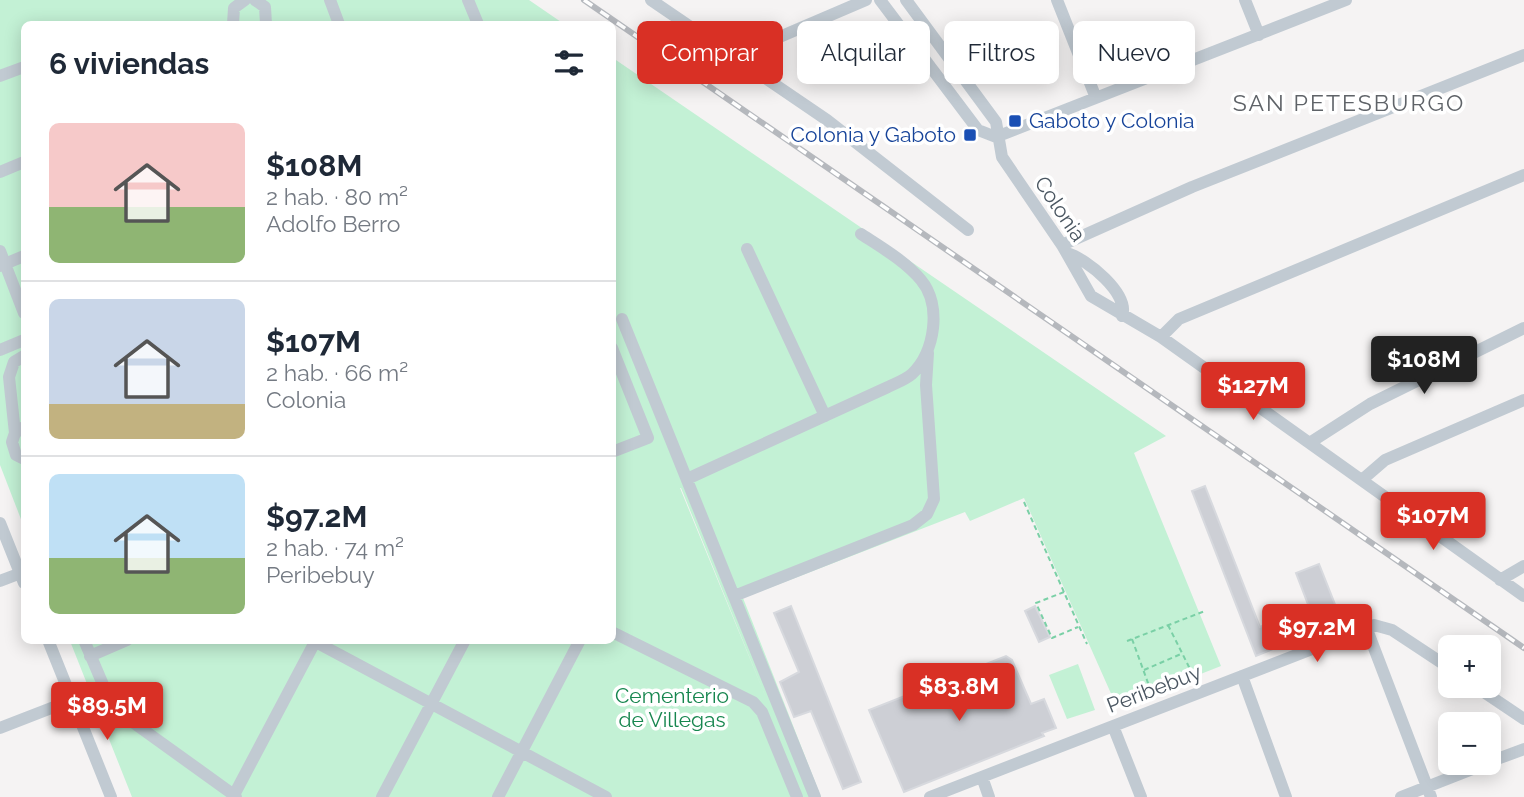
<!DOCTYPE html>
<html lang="es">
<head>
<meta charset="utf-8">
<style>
	body { margin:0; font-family:Raleway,sans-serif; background:#f6f6f7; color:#1f2937; height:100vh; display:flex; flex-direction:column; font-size:26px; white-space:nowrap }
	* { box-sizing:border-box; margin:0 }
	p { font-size:23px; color:#747a83 }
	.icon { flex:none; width:38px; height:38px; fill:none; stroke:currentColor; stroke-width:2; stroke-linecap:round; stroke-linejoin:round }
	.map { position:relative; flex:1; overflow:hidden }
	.panel { position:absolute; left:21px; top:21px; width:595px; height:623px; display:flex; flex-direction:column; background:#fff; border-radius:10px; box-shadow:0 4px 18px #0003 }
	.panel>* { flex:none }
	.top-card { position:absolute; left:637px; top:21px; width:665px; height:63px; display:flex; gap:14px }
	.controls { position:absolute; left:1438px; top:635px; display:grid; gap:14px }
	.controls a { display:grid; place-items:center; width:63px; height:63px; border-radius:10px; background:#fff; box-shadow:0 4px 18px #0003; font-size:35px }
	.price { position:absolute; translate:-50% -60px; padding:0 16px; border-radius:7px; background:#d93025; color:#fff; font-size:23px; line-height:46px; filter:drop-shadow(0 2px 4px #0008) }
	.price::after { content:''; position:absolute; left:50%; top:42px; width:21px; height:16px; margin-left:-10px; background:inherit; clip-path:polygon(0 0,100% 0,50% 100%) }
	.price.selected { background:#222; color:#fff }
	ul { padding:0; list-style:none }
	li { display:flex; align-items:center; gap:21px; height:175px; padding:0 28px }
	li+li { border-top:2px solid #e0e1e3 }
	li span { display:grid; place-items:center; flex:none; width:196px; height:140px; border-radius:10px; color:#555 }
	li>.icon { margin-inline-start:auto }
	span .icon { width:84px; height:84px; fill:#fffc; stroke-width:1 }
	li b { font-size:30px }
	h2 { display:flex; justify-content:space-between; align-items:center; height:84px; padding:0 28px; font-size:30px }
	.tag { padding:0 24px; border-radius:10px; background:#fff; box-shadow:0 4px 18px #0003; font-size:24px; line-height:63px }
	.tag.selected { background:#d93025; color:#fff }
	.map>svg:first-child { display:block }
	.green { fill:#c3f1d5; fill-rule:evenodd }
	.building { fill:#cdcfd5; stroke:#d7d9de; stroke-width:2 }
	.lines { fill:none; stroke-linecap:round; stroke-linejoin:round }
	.path { stroke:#7ad0a6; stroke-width:2; stroke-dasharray:5 3.5; stroke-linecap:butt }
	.minor { stroke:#c1cad2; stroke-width:12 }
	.rail-casing { stroke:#b5b8bd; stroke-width:6 }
	.rail { stroke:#fff; stroke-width:3.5; stroke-dasharray:10; stroke-linecap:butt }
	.transit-dot { fill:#1a4fb4; stroke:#fff; stroke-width:2.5 }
	.labels { text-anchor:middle; stroke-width:7; stroke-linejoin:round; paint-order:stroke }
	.transit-label { font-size:21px; fill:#164399; stroke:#fff; text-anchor:start }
	.street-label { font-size:21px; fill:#4a5661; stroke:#fff }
	.park-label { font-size:21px; fill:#17864f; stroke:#fff }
	.neighbourhood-label { font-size:23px; letter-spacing:2px; fill:#5f6368; stroke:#fff }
</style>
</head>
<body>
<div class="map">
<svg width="1524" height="797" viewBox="0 0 1524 797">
	<rect width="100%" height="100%" fill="#f5f3f3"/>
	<path class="green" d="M0 0H529L564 24H24V527L0 465Z
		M613 58 1166 436 1134 453 1221 666 1117 707 1024 498 970 521 965 512 743 598 821 797H132L70 641 612 640ZM680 488H681L766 698Z
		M1078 664 1095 710 1067 719 1049 675Z"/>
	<path class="building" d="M1205 486 1260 627 1309 607 1296 573 1319 564 1338 612 1301 626 1305 636 1256 656 1192 491Z
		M791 606 861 782 843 789 811 711 794 717 780 682 799 672 774 613Z
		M1035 606 1050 637 1039 642 1025 611Z
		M1006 656 1012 660 1031 704 1044 699 1056 728 1042 733 1044 736 904 792 869 710Z"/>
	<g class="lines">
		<path class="path" d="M1024 502 1087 644
			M1064 592 1036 603 1052 638 1078 627
			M1168 625 1194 677
			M1132 639 1152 694
			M1127 641 1205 611
			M1144 670 1181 654"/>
		<path class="minor" d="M255 0 265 7 266 24
			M330 0 339 24
			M468 0 478 24
			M651 0 827 120 968 230
			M880 0 978 130 996 137
			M906 0 996 122 1002 157 1062 245 1091 296 1161 337 1524 596
			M1057 0 1096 98
			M1245 0 1259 35
			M233 24 234 8 245 0
			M739 58 749 50 866 0
			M0 76 24 67
			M996 137 1346 0
			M0 172 24 162
			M1062 245 1192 187 1524 55
			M747 249 825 416
			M0 251 24 313
			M1067 253C1087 259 1130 294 1122 316
			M0 266 24 256
			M622 319 815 797
			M1161 337 1179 319 1524 175
			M612 348 648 438 612 452
			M0 350 24 340
			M24 427 15 433 12 442 16 455 24 459
			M15 433 9 377 14 362 24 356
			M1311 442 1370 404 1524 328
			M687 479 888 387C896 383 905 380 912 374 935 352 942 305 921 280 905 261 881 247 861 234
			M1363 479 1385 460 1524 400
			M0 523 24 583
			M1500 580 1524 566
			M0 581 21 573
			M734 596 913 525 927 514 934 499 926 385 928 353
			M1366 627 1431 797
			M612 632 753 702 762 712 797 797
			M48 640 111 797
			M84 640 113 708 234 795
			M312 640 606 797
			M90 656 127 640
			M1242 676 1286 797
			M1475 686 1524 719
			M1113 726 1141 797
			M0 728 72 700
			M1489 762 1524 749
			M982 777 989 797
			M236 797 234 795 316 640
			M382 797 465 640
			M498 797 580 640
			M930 797 1374 625 1392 630 1451 669
			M1401 797 1488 763"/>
		<g class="rail-casing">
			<path id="rail" d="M584 0 1524 648"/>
		</g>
		<use href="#rail" class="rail"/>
	</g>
	<g class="transit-dot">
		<rect x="1008" y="114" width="14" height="14" rx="3.5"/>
		<rect x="963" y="128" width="14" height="14" rx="3.5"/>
	</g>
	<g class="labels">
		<g class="transit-label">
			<text x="1029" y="128">Gaboto y Colonia</text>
			<text x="956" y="142" text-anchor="end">Colonia y Gaboto</text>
		</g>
		<g class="street-label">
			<text transform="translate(1060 209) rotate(56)" y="7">Colonia</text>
			<text transform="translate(1154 689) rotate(-21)" y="7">Peribebuy</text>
		</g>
		<g class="park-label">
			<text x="672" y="703">Cementerio<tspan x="672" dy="24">de Villegas</tspan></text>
		</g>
		<g class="neighbourhood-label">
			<text x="1349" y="111">SAN PETESBURGO</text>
		</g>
	</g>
</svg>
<div class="controls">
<a>+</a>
<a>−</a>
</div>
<b class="price selected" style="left:1424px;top:396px">$108M</b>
<b class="price" style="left:1253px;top:422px">$127M</b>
<b class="price" style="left:1433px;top:552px">$107M</b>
<b class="price" style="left:1317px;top:664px">$97.2M</b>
<b class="price" style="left:959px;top:723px">$83.8M</b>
<b class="price" style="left:107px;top:742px">$89.5M</b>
<div class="top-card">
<a class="tag selected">Comprar</a>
<a class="tag">Alquilar</a>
<a class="tag">Filtros</a>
<a class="tag">Nuevo</a>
</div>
<section class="panel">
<h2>6 viviendas<svg class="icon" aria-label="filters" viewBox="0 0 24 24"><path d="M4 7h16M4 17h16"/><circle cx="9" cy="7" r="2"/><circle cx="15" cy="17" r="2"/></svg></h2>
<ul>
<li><span style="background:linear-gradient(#f6c9c9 60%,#8fb573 0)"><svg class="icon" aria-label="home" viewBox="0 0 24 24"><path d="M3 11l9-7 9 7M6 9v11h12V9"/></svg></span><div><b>$108M</b><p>2 hab. · 80 m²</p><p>Adolfo Berro</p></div></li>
<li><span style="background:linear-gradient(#c9d6e8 75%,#c2b280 0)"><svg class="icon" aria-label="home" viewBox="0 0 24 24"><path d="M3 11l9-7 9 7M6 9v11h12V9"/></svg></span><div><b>$107M</b><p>2 hab. · 66 m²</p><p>Colonia</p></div></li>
<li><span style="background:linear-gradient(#bfe0f5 60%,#8fb573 0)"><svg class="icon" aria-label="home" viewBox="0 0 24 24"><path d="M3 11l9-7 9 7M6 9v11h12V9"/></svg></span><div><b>$97.2M</b><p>2 hab. · 74 m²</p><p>Peribebuy</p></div></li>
</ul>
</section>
</div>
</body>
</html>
